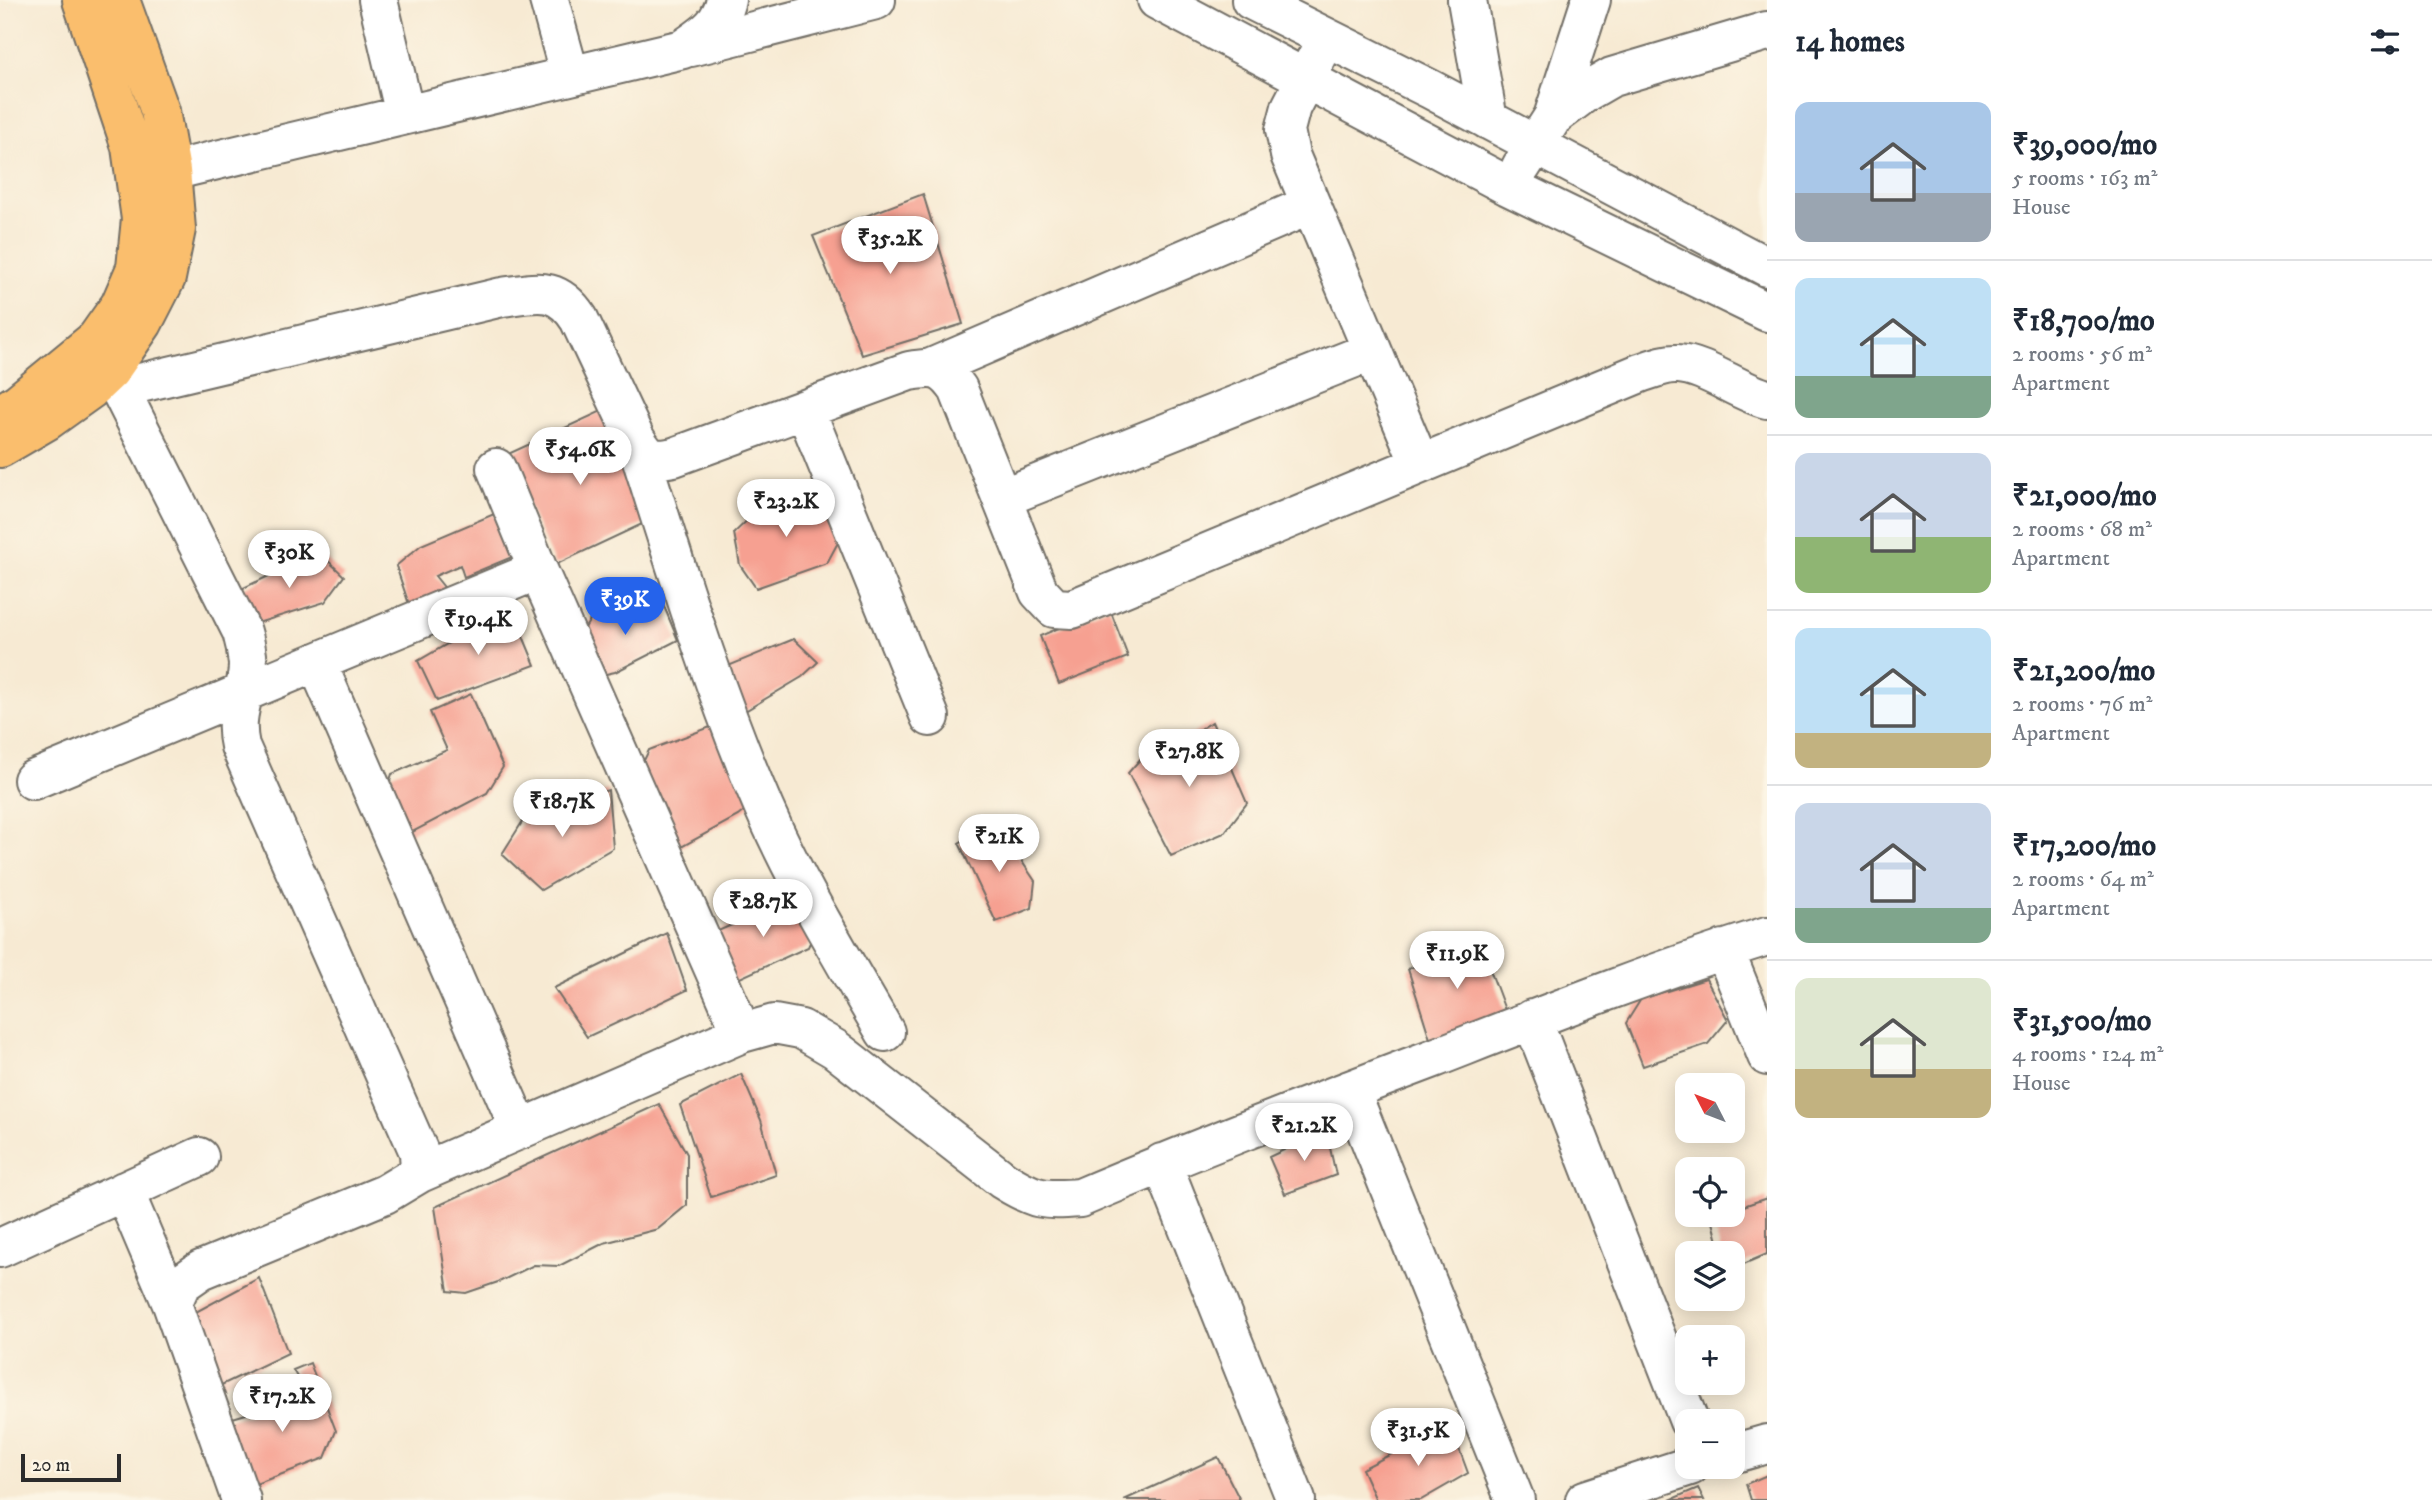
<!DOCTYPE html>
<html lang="en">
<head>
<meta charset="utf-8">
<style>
	body { margin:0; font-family:"IM FELL DW Pica",serif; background:#f2f2f3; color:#1f2937; height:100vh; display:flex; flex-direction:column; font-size:26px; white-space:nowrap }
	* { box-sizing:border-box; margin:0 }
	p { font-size:23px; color:#747a83 }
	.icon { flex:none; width:38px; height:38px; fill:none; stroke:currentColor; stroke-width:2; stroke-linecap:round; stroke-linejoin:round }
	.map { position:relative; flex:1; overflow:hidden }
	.details { display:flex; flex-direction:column; background:#fff; width:665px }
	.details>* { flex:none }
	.needle { width:46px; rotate:312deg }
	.fabs { position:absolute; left:1675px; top:1073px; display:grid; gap:14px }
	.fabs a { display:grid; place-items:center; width:70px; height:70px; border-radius:14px; background:#fff; box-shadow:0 4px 18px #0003; font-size:35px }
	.scale { position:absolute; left:21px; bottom:18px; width:100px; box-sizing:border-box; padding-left:7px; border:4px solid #2b2b2b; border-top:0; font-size:19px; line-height:24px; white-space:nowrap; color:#2b2b2b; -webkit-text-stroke:5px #fcf5e5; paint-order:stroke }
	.price { position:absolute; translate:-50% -60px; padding:0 16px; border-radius:24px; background:#fff; color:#222; font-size:23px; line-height:46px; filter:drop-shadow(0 2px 4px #0008) }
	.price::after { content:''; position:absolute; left:50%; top:42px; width:21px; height:16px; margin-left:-10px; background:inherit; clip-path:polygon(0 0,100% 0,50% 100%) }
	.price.selected { background:#2563eb; color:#fff }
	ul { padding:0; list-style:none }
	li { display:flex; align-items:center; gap:21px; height:175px; padding:0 28px }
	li+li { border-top:2px solid #e0e1e3 }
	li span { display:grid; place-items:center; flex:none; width:196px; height:140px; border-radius:14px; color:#555 }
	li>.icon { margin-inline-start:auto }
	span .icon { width:84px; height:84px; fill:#fffc; stroke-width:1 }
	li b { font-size:30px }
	h2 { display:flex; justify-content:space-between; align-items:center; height:84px; padding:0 28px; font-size:30px }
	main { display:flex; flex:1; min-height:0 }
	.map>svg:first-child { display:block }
	.building { fill:#f6a091 }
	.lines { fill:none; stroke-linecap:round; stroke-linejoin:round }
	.minor-casing { stroke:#726e66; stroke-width:42 }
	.major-casing { stroke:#726e66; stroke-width:42 }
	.minor { stroke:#fff; stroke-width:38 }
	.major { stroke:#fabe6d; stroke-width:38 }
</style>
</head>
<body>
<main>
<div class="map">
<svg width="1767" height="1500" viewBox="0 0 1767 1500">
	<rect width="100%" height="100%" fill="#fcf5e5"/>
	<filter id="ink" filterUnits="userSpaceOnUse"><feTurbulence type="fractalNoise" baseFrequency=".0143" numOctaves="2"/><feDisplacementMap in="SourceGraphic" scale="14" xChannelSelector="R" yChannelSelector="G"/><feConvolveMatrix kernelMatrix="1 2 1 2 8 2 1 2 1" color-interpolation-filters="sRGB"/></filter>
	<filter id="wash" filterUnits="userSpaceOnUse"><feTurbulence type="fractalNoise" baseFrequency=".00686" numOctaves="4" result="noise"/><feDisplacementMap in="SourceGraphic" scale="28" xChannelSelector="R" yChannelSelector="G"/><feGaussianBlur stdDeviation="1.57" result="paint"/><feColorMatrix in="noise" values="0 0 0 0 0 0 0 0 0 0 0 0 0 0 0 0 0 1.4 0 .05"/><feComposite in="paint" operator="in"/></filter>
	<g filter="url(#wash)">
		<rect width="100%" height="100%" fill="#f7ead3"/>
		<g id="blocks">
			<path class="building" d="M923 194 963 324 862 355 813 236Z
				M606 409 655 518 555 565 506 455Z
				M812 489 842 535 827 563 756 588 740 565 734 533 761 507Z
				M494 514 512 557 464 577 460 565 435 576 451 596 411 610 396 566 421 545Z
				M319 552 344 576 325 602 248 626 233 593Z
				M661 599 678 640 615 672 592 677 576 643 591 618Z
				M511 607 535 665 437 701 418 661Z
				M1109 607 1128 657 1059 684 1040 636Z
				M794 639 818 662 802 677 735 717 716 671Z
				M471 694 503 767 487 793 401 838 383 802 392 774 447 750 430 712Z
				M1212 722 1247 803 1224 833 1171 856 1128 773 1150 748 1186 738Z
				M721 723 755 802 738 816 674 851 636 777 649 750Z
				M608 790 613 848 541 890 502 854 526 816Z
				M998 826 1035 881 1032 908 996 922 959 843 985 828 990 837Z
				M796 897 817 927 808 947 729 983 710 948 718 931Z
				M667 933 687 990 587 1037 554 988Z
				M1477 935 1508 1018 1431 1042 1408 969Z
				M1706 979 1728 1020 1708 1044 1643 1066 1626 1023 1641 999Z
				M741 1074 761 1120 776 1175 711 1197 680 1105Z
				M659 1104 687 1154V1205L658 1229 604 1243 559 1266 534 1265 501 1281 466 1293 448 1291 435 1207Z
				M1326 1130 1336 1175 1285 1194 1269 1157Z
				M1767 1198V1254L1732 1269V1253H1721L1712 1218 1722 1214H1732V1210Z
				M259 1278 288 1353 211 1390 192 1314Z
				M310 1363 336 1431 325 1458 245 1488 219 1422 294 1400 302 1386 293 1370Z
				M1450 1424 1468 1473 1421 1500H1376L1362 1469Z
				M1218 1457 1240 1500H1124Z
				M1767 1475V1500H1751L1746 1484Z
				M1698 1488 1704 1500H1670Z"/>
		</g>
	</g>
	<g filter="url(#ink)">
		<use href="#blocks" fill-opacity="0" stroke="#726e66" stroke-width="2"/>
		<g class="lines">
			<g class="minor-casing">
				<path id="minor" d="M378 0 405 115
					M549 0 570 76
					M1157 0 1508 186 1767 312
					M1251 0 1430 89 1767 267
					M1467 0 1488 120
					M691 47 876 0
					M1318 55 1291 107 1285 130 1290 155 1420 464
					M1553 117 1591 0
					M1521 167 1553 117 1586 92 1612 77 1767 31
					M171 171 683 49C704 34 719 27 726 0
					M108 366 242 632C245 642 247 653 248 664 248 695 232 711 240 746L419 1152 420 1173 385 1194 201 1270 181 1284 172 1304 241 1500
					M931 368 1310 205
					M119 388 502 297C538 292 557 285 579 319L635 438C647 457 651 462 674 457L909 371C935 367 942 367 958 389L1039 592 1054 608 1072 609 1640 373C1652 369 1666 363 1678 364 1705 365 1739 392 1767 399
					M805 409 930 717
					M635 438C675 563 712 688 764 808 798 886 843 959 885 1032
					M496 468 538 570
					M1002 498 1372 351
					M317 663 520 1130
					M33 780 538 570 742 1033
					M1724 949 1767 1056
					M1532 1019 1689 1421
					M1350 1090 1515 1500
					M1162 1163 1296 1500
					M420 1173 742 1033 774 1024 801 1029 835 1049 1003 1180C1035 1200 1043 1201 1080 1198 1197 1148 1315 1103 1434 1058 1544 1015 1654 971 1767 936
					M124 1191 172 1304
					M0 1248 199 1157
					M1732 1454 1767 1444
					M1585 1500 1690 1466"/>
			</g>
			<g class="major-casing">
				<path id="major" d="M0 414 18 403 96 339 120 305 136 268 141 219 131 147 82 0
					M0 448 48 420 90 390 110 371 143 323 166 278 176 229 171 171 160 111 120 0"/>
			</g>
			<use href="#minor" class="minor"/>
			<use href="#major" class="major"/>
		</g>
	</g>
</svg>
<div class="fabs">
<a><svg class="needle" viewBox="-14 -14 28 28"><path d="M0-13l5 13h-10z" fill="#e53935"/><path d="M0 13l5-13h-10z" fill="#747a83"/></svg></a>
<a><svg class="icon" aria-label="locate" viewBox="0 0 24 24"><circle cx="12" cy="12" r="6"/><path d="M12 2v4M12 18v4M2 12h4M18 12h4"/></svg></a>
<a><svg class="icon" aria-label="layers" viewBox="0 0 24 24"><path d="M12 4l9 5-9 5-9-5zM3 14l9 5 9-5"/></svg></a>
<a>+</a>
<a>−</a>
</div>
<div class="scale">20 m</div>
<b class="price" style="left:890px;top:276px">₹35.2K</b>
<b class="price" style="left:580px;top:487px">₹54.6K</b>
<b class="price" style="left:786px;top:539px">₹23.2K</b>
<b class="price" style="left:289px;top:590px">₹30K</b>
<b class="price selected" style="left:625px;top:637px">₹39K</b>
<b class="price" style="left:478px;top:657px">₹19.4K</b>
<b class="price" style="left:1189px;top:789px">₹27.8K</b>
<b class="price" style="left:562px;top:839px">₹18.7K</b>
<b class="price" style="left:999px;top:874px">₹21K</b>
<b class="price" style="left:763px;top:939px">₹28.7K</b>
<b class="price" style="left:1457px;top:991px">₹11.9K</b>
<b class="price" style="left:1304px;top:1163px">₹21.2K</b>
<b class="price" style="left:282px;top:1434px">₹17.2K</b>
<b class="price" style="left:1418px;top:1468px">₹31.5K</b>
</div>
<section class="details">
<h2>14 homes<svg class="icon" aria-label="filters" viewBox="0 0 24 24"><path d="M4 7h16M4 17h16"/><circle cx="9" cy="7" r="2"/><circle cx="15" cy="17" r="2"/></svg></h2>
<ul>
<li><span style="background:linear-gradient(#a9c7e8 65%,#9aa5b1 0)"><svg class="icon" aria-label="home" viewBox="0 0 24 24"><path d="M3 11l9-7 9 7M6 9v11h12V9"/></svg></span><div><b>₹39,000/mo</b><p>5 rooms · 163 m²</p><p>House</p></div></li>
<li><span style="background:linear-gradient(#bfe0f5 70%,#7fa58c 0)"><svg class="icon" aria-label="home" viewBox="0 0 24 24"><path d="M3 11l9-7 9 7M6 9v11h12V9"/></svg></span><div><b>₹18,700/mo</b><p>2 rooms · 56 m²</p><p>Apartment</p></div></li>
<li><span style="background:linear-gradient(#c9d6e8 60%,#8fb573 0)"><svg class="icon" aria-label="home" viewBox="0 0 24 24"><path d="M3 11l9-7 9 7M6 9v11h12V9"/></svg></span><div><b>₹21,000/mo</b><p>2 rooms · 68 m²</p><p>Apartment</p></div></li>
<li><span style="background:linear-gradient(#bfe0f5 75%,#c2b280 0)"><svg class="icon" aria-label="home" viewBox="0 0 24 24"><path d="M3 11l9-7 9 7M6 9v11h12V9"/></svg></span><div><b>₹21,200/mo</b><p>2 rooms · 76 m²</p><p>Apartment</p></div></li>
<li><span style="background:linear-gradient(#c9d6e8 75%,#7fa58c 0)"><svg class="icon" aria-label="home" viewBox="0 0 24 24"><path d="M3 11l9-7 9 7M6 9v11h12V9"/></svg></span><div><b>₹17,200/mo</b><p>2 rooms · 64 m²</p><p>Apartment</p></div></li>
<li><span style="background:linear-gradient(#dfe7d0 65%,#c2b280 0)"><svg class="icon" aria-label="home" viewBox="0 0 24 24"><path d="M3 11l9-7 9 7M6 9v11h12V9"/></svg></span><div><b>₹31,500/mo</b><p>4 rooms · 124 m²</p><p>House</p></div></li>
</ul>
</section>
</main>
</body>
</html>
